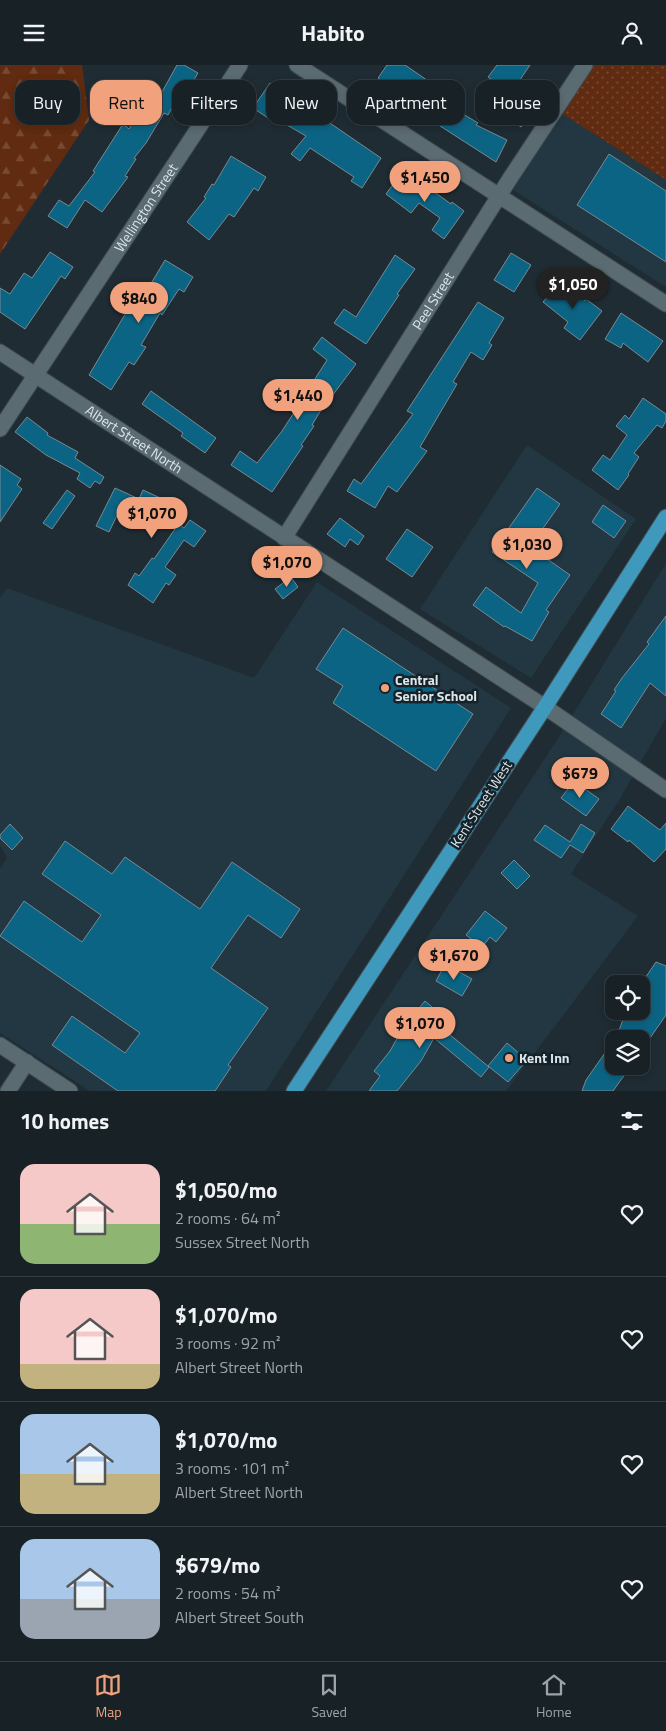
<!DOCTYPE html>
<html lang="en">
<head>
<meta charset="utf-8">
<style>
	body { margin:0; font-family:"Titillium Web",sans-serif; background:#242e32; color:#f1f3f6; height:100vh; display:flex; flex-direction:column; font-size:19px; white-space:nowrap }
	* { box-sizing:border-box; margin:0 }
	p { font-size:16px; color:#9ea3a7 }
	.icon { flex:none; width:28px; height:28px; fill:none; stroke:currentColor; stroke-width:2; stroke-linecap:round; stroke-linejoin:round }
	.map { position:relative; height:1026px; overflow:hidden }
	.details { display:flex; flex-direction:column; background:#172126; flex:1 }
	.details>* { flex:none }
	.hud { position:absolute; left:15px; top:15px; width:636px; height:45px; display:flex; gap:10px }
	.fabs { position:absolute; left:605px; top:910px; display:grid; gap:10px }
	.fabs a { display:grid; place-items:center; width:45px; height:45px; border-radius:10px; background:#172126; box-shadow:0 2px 8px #0003,0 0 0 1px #363e43; font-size:25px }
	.price { position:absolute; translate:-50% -42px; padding:0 11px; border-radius:18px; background:#f1a17c; color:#111; font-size:16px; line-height:32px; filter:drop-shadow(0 1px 2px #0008) }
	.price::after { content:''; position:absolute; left:50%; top:30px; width:15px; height:11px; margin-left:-8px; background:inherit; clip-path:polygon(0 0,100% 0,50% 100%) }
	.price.selected { background:#222; color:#fff }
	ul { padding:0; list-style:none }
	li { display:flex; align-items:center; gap:15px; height:125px; padding:0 20px }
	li+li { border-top:1px solid #363e43 }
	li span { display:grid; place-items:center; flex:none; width:140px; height:100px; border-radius:15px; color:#555 }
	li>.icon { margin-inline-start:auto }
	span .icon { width:60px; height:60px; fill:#fffc; stroke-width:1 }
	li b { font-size:21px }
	h2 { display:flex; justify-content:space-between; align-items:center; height:60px; padding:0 20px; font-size:21px }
	.chip { padding:0 18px; border-radius:15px; background:#172126; box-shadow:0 2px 8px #0003,0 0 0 1px #363e43; font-size:18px; line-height:45px }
	.chip.selected { background:#f1a17c; color:#111 }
	header { display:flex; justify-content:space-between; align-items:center; height:65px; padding:0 20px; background:#172126; font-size:22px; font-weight:700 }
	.tabs { display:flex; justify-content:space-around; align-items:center; height:70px; border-top:1px solid #363e43; background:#172126; font-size:14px; color:#9ea3a7 }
	.tabs a { display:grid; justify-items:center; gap:2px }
	.tabs .selected { color:#f1a17c }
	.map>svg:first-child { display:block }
	.built { fill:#223741 }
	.grass { fill:url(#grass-dots) }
	.forest { fill:url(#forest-firs) }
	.building { fill:#0c6484; stroke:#798991 }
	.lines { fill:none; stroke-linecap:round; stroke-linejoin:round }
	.minor-casing { stroke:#3f4b51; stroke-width:17 }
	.major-casing { stroke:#3f4b51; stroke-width:17 }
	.minor { stroke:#5b6b72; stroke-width:15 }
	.major { stroke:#3f99bc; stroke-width:15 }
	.poi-dot { fill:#f1a17c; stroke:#152229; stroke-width:2 }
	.labels { text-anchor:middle; stroke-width:5; stroke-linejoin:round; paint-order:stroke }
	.street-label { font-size:14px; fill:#dde6ea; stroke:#152229 }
	.poi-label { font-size:14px; font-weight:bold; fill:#dde6ea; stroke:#152229; text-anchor:start }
</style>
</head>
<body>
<header><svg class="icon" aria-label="menu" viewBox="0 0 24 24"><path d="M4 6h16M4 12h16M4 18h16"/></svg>Habito<svg class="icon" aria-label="person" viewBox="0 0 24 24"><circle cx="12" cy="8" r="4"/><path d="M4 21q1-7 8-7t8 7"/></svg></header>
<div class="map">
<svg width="666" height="1026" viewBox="0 0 666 1026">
	<defs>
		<pattern id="grass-dots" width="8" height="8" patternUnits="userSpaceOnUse" patternTransform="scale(1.25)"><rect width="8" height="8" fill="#602b10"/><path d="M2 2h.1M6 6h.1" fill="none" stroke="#764a33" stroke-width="1.8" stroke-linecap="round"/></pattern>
		<pattern id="forest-firs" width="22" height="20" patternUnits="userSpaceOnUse" patternTransform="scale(1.25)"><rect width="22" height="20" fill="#602b10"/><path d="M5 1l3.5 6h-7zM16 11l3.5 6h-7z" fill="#764a33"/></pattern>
	</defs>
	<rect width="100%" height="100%" fill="#1f2c33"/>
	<path class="built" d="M561 48 666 115V222L513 125Z
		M527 380 636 454 531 613 420 544Z
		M666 498V653L620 734 571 809 638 851 506 1026H326L557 675Z
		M317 517 511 643 266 1026H90L0 968V804L7 793 0 780V533L7 523 254 613Z"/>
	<path class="grass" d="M592 0H666V115L561 48Z"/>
	<path class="forest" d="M0 0H82L89 55 0 189Z"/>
	<path class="building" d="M177 0H184L198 8 185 30 180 27 168 50 164 48 146 78 134 93 136 94 125 111 128 112 102 147 85 135 67 163 48 151 59 135 69 141 95 107 93 106 123 59 129 64 141 44 120 33 128 19 151 32 155 24 162 27Z
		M387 0H405L437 22 419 47 401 34 404 30 378 13Z
		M497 0H530L511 28 488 12Z
		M270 18 288 30 286 32 324 54 381 93 362 123 351 116 354 112 310 83 300 96 291 89 306 71 273 52 271 55 253 43Z
		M511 35 530 50 521 62 501 48Z
		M451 37 465 46 463 49 478 58 476 60 507 75 496 97 437 59Z
		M609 89 666 126V197L577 140Z
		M231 91 266 112 258 126 254 123 234 152 229 149 209 175 187 157 206 133 204 132 212 119 214 120Z
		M402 107 420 121 422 118 451 139 452 137 464 146 444 174 432 165 440 153 419 138 411 148 386 129Z
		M50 187 73 202 65 214 61 211 25 264 0 247V223L10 229 24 208 32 213Z
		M511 188 531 200 514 227 494 215Z
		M395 190 415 204 397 229 399 230 366 279 334 258 344 244 356 252Z
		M165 195 193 212 184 227 179 224 162 250 160 248 141 280 146 282 134 300 129 297 111 325 89 310 127 246 146 220 149 222Z
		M560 216 585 236 586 234 602 246 580 275 564 263 568 257 543 237Z
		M478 237 504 253 489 278 492 280 483 295 471 287 453 317 457 319 420 382 427 386 397 427 388 421 375 443 347 426 354 414 361 419 413 349 407 346Z
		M621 248 663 276 648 297 623 278 621 283 605 274Z
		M322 272 356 299 332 331 330 330 312 360 314 361 301 380 303 381 272 427 231 400 240 386 257 398 282 366 295 346 293 345 304 327 306 328 327 295 313 284Z
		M151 326 216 373 205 388 181 371 183 368 142 339Z
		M643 333 666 349V356L662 363 657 360 634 388 639 392 628 409 629 410 618 425 592 405 603 390 610 395 627 370 616 361 625 350 629 354Z
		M27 352 48 368 47 370 78 387 75 393 104 412 100 419 95 416 90 423 77 414 80 408 46 390 15 367Z
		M0 400 21 414 17 420 22 424 0 457Z
		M115 423 139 434 143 425 169 437 164 448 184 463 190 455 206 466 194 482 184 475 165 502 176 510 169 520 166 518 153 538 128 520 135 508 139 511 152 493 154 494 175 464 122 440 109 467 96 461Z
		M537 423 560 439 530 482 570 510 546 545 549 547 532 576 505 561 504 562 473 540 486 522 521 548 538 518 492 487Z
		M67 425 75 431 52 464 43 458Z
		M603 440 626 456 614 473 592 457Z
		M340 453 364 471 358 480 350 474 345 482 327 469Z
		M407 464 433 482 412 512 386 494Z
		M291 512 298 522 283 534 275 524Z
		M666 551V631L650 618 621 663 601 649 616 626 614 625 622 613 649 579 647 577Z
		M343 563 473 649 436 706 333 638 343 621 316 604Z
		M580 695 591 706 580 718 569 707Z
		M574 716 599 734 586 751 561 733Z
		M628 741 660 765 666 758V784L654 797 629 775 628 777 611 764Z
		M10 759 23 773 12 785 0 773V770Z
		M581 759 595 768 583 788 570 780 561 793 534 775 545 760 570 777Z
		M65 776 112 809 125 792 200 844 232 797 300 844 281 873 248 850 211 903 268 943 228 1000 231 1002 215 1026H118L52 980 72 951 125 988 140 968 0 871 24 836 82 877 101 850 42 809Z
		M514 795 530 811 517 824 501 808Z
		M485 846 507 863 496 877 490 872 482 882 466 870Z
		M656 897 666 901V950L641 986V974H616L626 946H641V919Z
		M443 903 450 907 452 903 472 914 462 931 436 916Z
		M425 936 450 957 443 964 489 1002 481 1012 434 973 421 996 397 1026H369L380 1011 374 1006 390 986 404 961Z
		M614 975V1001H631L613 1026H582L586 1015Z
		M507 978 527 995 508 1017 488 1001Z"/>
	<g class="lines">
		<g class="minor-casing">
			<g id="minor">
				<path d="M297 0 666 239"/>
				<path id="s1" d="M0 287 545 642 666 725"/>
				<path id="s2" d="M0 364 240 0"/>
				<path id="s3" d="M284 473 509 115 585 0"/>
				<path d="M0 980 70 1026"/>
				<path d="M8 1026 27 997"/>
			</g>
		</g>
		<g class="major-casing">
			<path id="major" d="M294 1026 545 642 666 452"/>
		</g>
		<use href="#minor" class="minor"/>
		<use href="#major" class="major"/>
	</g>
	<g class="poi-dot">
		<circle cx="385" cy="623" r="5"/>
		<circle cx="509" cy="993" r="5"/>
	</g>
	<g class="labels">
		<g class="street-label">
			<text dy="5" stroke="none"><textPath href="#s2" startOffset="265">Wellington Street</textPath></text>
			<text dy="5" stroke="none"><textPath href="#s3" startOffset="280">Peel Street</textPath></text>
			<text dy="5" stroke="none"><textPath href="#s1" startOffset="160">Albert Street North</textPath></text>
			<text transform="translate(481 739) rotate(-57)" y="5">Kent Street West</text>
		</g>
		<g class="poi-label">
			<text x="395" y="620">Central<tspan x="395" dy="16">Senior School</tspan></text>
			<text x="519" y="998">Kent Inn</text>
		</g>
	</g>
</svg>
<div class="fabs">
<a><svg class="icon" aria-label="locate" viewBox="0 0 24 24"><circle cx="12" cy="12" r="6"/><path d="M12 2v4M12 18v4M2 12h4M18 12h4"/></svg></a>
<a><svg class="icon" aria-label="layers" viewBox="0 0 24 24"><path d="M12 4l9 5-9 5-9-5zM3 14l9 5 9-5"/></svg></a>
</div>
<b class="price" style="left:425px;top:138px">$1,450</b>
<b class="price selected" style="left:573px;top:245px">$1,050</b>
<b class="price" style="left:139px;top:259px">$840</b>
<b class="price" style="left:298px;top:356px">$1,440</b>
<b class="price" style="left:152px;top:474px">$1,070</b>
<b class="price" style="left:527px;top:505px">$1,030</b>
<b class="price" style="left:287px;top:523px">$1,070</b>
<b class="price" style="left:580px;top:734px">$679</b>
<b class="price" style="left:454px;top:916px">$1,670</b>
<b class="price" style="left:420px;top:984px">$1,070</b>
<div class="hud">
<a class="chip">Buy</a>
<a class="chip selected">Rent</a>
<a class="chip">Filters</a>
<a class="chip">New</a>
<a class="chip">Apartment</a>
<a class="chip">House</a>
</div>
</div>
<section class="details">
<h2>10 homes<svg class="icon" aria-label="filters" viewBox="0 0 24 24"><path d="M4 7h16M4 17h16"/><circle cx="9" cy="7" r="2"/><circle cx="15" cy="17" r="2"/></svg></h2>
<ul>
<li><span style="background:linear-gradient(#f6c9c9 60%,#8fb573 0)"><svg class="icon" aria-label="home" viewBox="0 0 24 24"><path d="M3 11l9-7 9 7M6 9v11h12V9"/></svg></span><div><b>$1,050/mo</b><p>2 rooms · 64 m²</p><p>Sussex Street North</p></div><svg class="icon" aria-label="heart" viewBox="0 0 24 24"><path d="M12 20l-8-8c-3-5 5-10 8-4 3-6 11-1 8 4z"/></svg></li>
<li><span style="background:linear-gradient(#f6c9c9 75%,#c2b280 0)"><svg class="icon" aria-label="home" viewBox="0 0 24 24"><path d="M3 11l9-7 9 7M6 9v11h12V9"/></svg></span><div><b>$1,070/mo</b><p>3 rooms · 92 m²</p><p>Albert Street North</p></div><svg class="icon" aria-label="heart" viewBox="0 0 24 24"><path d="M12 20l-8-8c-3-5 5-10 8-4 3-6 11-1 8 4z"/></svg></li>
<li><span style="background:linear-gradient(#a9c7e8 60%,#c2b280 0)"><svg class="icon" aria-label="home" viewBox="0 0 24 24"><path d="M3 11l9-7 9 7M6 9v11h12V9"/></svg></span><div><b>$1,070/mo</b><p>3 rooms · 101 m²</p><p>Albert Street North</p></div><svg class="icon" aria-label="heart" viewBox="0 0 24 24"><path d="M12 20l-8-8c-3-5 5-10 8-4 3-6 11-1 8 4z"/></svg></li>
<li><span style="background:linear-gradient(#a9c7e8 60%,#9aa5b1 0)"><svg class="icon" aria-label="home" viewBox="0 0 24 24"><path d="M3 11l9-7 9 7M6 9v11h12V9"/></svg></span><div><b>$679/mo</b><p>2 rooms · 54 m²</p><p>Albert Street South</p></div><svg class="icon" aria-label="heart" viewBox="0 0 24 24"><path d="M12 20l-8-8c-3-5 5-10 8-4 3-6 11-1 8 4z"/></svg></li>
</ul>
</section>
<nav class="tabs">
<a class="selected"><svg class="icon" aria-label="map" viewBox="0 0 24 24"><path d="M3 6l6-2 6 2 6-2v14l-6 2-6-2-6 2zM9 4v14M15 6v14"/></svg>Map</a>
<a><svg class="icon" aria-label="saved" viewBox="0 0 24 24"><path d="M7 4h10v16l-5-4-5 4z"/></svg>Saved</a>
<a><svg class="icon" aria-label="home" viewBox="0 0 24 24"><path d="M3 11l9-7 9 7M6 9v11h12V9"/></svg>Home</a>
</nav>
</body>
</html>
